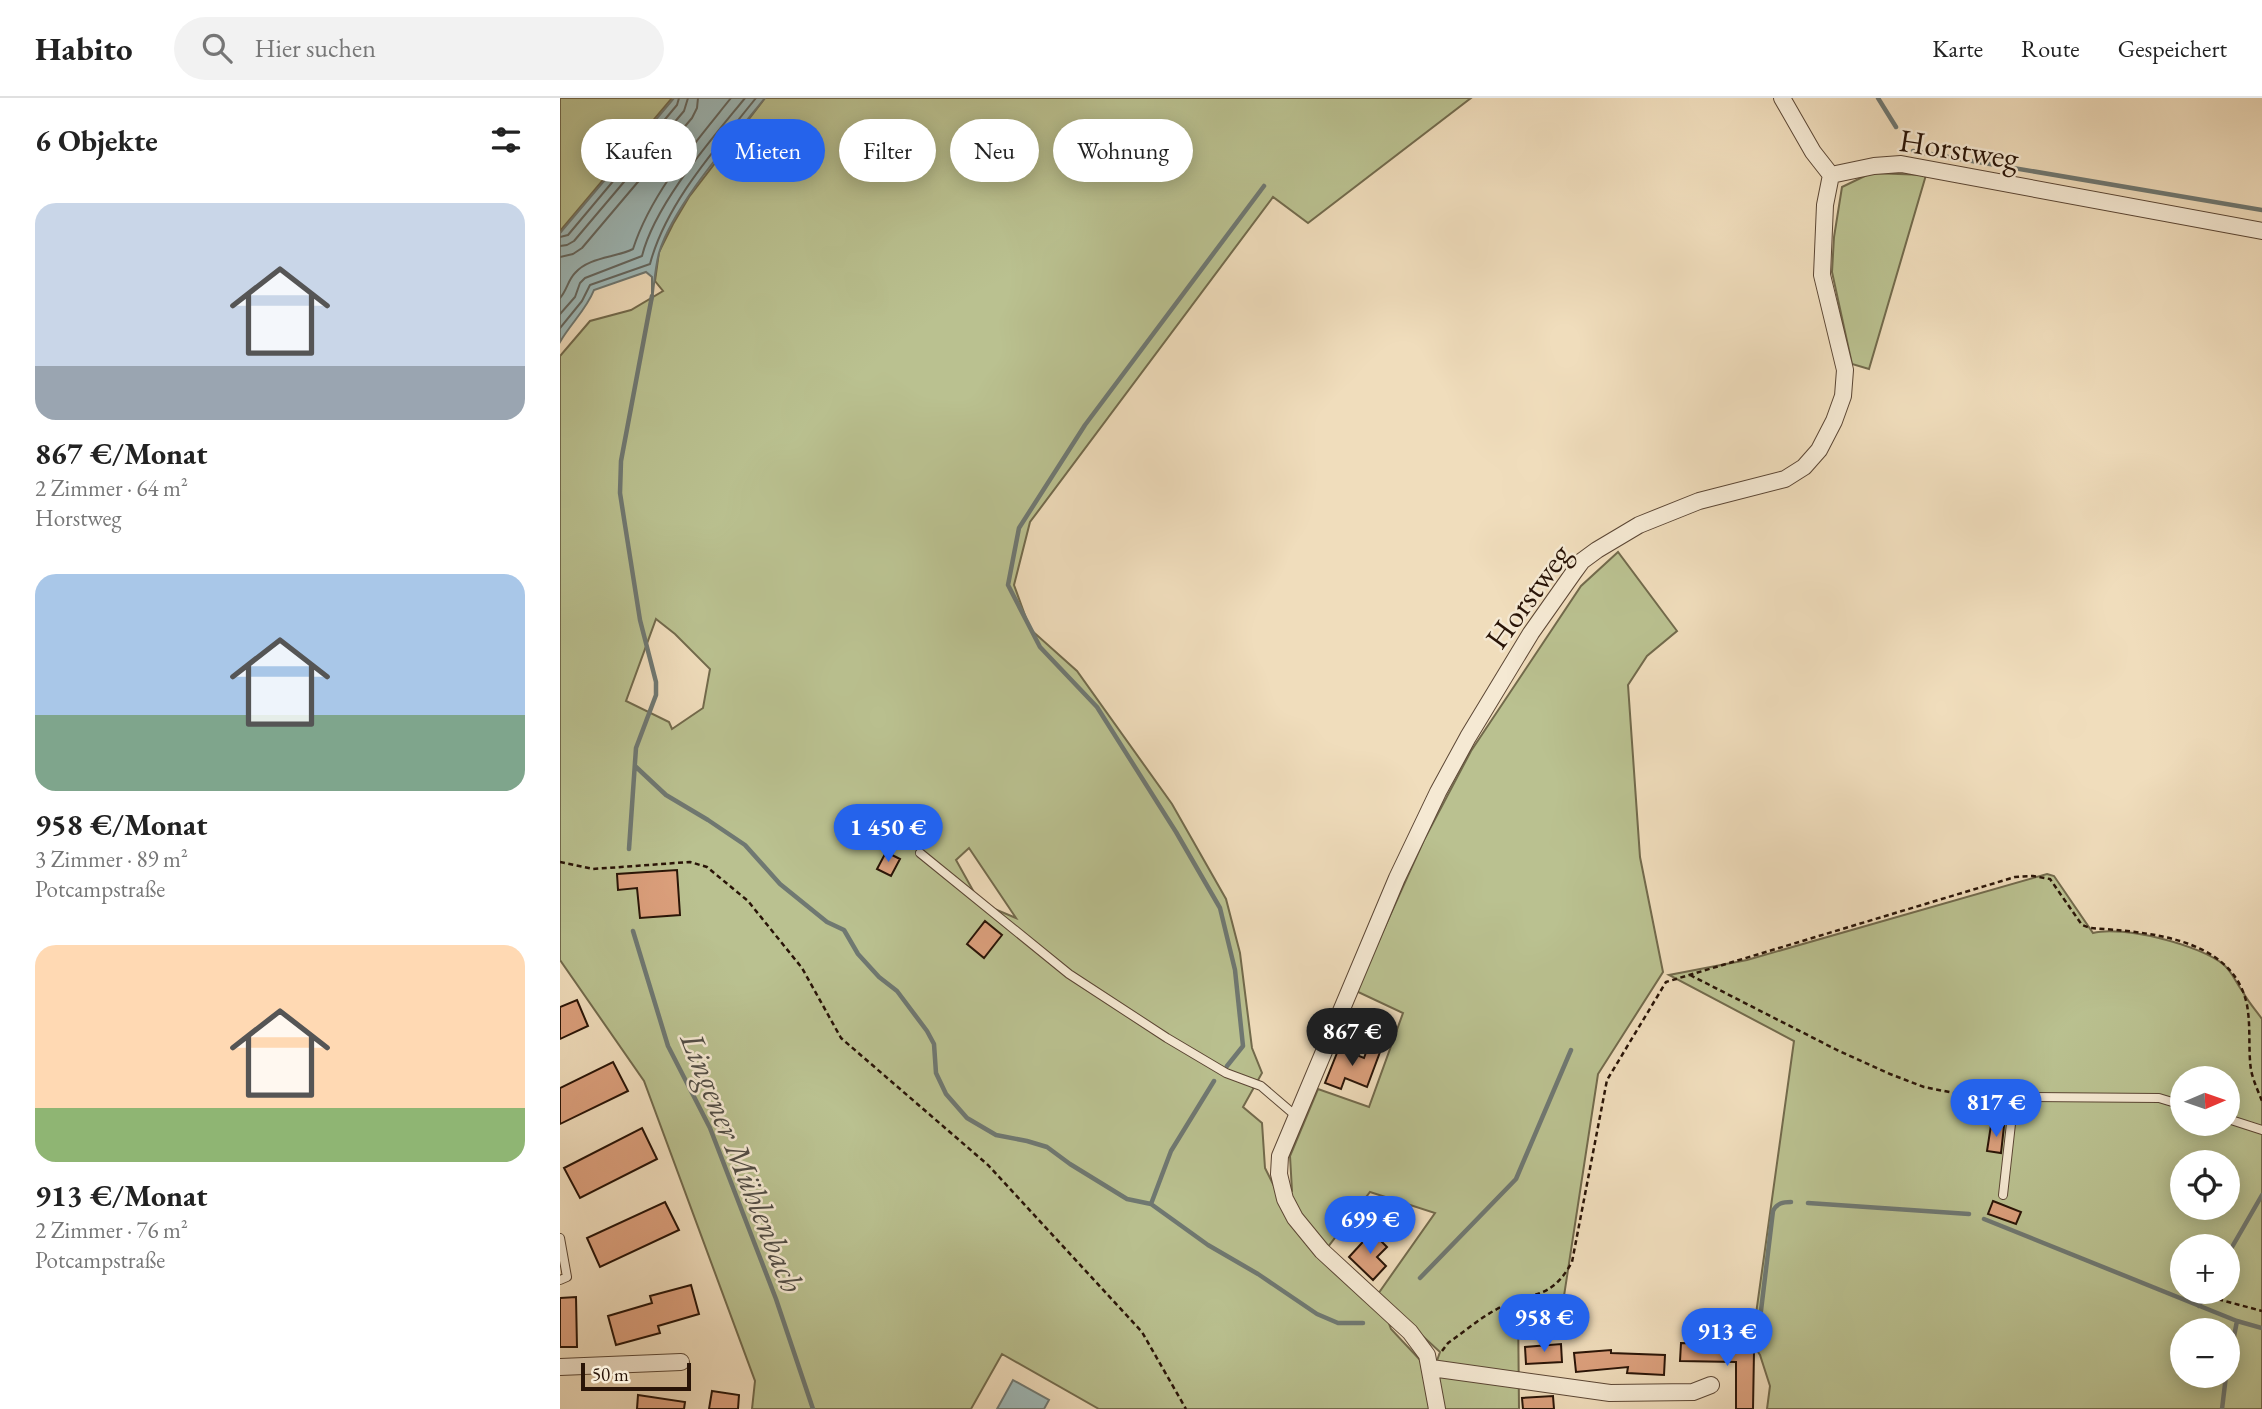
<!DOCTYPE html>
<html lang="de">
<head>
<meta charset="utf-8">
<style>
	body { margin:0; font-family:"EB Garamond",serif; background:#f2f2f2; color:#222; height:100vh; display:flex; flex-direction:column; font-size:26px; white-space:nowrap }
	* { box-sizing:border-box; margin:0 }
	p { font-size:23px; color:#767676 }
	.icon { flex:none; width:38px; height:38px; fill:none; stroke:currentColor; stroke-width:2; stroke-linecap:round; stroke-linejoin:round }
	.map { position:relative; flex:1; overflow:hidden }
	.side { display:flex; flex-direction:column; background:#fff; width:560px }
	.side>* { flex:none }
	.top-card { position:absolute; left:21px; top:21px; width:665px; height:63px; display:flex; gap:14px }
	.needle { width:46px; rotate:88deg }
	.tools { position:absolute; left:1610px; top:968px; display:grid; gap:14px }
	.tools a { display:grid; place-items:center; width:70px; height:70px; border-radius:50%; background:#fff; box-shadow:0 4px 18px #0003; font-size:35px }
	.scale { position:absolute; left:21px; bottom:18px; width:110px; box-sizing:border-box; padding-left:7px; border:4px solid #291407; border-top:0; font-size:19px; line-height:24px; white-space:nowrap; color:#291407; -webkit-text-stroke:5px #f5e9d3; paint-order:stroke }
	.price { position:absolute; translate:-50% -60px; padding:0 16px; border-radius:24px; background:#2563eb; color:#fff; font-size:23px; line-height:46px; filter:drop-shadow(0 2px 4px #0008) }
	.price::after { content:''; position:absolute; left:50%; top:42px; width:21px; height:16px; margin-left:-10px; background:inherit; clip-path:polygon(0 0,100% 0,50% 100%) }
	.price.current { background:#222; color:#fff }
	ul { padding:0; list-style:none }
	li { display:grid; align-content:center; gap:14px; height:371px; padding:0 35px }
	li span { display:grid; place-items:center; height:217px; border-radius:21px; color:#555 }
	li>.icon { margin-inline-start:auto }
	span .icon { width:126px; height:126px; fill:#fffc; stroke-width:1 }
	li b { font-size:30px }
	h2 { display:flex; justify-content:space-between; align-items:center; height:84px; padding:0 35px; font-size:30px }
	.pill { padding:0 24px; border-radius:32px; background:#fff; box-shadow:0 4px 18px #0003; font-size:24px; line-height:63px }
	.pill.current { background:#2563eb; color:#fff }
	header { display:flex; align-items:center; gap:42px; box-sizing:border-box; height:98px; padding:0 35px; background:#fff; border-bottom:2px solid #e0e0e0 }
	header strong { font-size:33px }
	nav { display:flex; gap:38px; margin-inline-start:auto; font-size:24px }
	.search { width:490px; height:63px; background:#f2f2f2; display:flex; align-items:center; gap:18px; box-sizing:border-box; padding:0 24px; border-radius:38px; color:#767676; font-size:26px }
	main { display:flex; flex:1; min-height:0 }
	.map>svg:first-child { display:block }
	.green { fill:#bac190; stroke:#726a4c; stroke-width:2; fill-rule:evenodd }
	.water { fill:#9ebaba; stroke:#6f7872; stroke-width:2 }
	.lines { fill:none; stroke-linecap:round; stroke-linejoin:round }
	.shore { stroke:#646760; stroke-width:2 }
	.stream { stroke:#6f7872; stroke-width:4.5 }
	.building { fill:#dca07d; stroke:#291407; stroke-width:2 }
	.lane-casing { stroke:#5b4634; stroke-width:10 }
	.street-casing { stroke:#5b4634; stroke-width:18 }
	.path { stroke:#291407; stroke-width:2.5; stroke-dasharray:5 3.5; stroke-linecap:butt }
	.lane { stroke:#f5e9d3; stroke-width:8 }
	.street { stroke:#f5e9d3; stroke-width:16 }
	.labels { text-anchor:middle; stroke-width:5; stroke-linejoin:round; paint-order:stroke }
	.street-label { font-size:32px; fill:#291407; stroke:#f5e9d3 }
	.water-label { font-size:33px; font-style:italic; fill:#524e46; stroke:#f5e9d3 }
</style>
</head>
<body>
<header>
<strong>Habito</strong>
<div class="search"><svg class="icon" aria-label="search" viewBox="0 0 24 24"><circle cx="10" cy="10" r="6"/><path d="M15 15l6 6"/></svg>Hier suchen</div>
<nav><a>Karte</a><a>Route</a><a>Gespeichert</a></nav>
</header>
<main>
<section class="side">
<h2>6 Objekte<svg class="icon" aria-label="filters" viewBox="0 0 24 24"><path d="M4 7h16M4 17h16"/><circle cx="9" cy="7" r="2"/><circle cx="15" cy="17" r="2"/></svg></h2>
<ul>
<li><span style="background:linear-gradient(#c9d6e8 75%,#9aa5b1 0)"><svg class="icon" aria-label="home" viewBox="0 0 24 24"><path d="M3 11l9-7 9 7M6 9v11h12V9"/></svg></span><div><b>867 €/Monat</b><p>2 Zimmer · 64 m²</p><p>Horstweg</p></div></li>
<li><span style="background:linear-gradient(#a9c7e8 65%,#7fa58c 0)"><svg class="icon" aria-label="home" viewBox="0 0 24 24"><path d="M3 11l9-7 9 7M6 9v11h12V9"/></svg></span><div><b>958 €/Monat</b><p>3 Zimmer · 89 m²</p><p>Potcampstraße</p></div></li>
<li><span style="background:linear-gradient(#ffd9b3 75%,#8fb573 0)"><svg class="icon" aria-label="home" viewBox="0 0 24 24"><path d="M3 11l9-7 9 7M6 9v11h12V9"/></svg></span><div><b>913 €/Monat</b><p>2 Zimmer · 76 m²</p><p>Potcampstraße</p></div></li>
</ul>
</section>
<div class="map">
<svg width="1702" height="1311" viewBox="0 0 1702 1311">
	<rect width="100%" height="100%" fill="#f0ddbc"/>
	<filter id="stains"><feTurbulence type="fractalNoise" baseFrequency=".00286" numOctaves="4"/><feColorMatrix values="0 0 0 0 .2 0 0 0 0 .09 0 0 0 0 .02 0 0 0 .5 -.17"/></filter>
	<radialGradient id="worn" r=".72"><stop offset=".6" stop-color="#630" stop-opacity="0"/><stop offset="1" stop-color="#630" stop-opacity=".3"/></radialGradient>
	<path class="green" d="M0 0H112L0 133Z
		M205 0H911L748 125 713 99 470 424 454 487 470 531 517 573 612 706 666 801 680 855 692 950 702 975 683 1009 702 1025 705 1070 718 1096 732 1093 730 1058 758 991 809 1009 843 915 796 893 864 742 911 653 1021 488 1058 454 1117 533 1087 558 1068 587 1080 759 1103 874 1038 976 1004 1198 958 1207 959 1311H882L874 1271 880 1254 819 1198 831 1231 862 1264 872 1311H539L442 1256 411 1311H192L195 1283 84 983 0 862V258L30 223 71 212 103 193 95 183 99 154 113 126 129 99ZM96 521 115 536 150 571 143 610 112 631 109 624 66 603ZM409 750 456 820 420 805 396 762ZM810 1094 875 1115 818 1196 768 1149Z
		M1311 75 1366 77 1309 271 1292 266 1272 174 1274 139 1282 89Z
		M1487 776 1494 778 1533 835C1562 827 1641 847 1664 867 1673 875 1676 885 1683 894 1688 904 1696 912 1702 921V1311H1207L1210 1288 1200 1257 1172 1216H1196L1234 943 1109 877 1187 862ZM1622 980H1668V1026H1622ZM1622 1064H1668V1110H1622ZM1622 1148H1668V1194H1622ZM1622 1232H1668V1278H1622Z"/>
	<path class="water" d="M114 0H205C173 40 113 108 99 155 95 170 94 188 92 203V179L86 174 34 192C26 212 11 225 0 244V135Z
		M453 1282 489 1302 484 1311H437Z"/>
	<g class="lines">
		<path class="shore" d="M0 139 8 137 117 7 119 0
			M0 148 7 147 14 143 124 13 128 0
			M0 159 13 156 22 150 132 20 137 10 138 0
			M0 200C7 192 8 182 15 175 29 159 55 160 73 151 91 95 135 45 171 0
			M0 216 15 199 20 185 25 180 82 158C95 106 151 42 185 0
			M0 230 22 203 30 187 90 166C106 105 157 49 196 0"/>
		<path class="stream" d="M1318 0 1336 29
			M1353 53 1702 112
			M75 668 106 697 148 722 185 747 220 786 267 824 284 832 298 856 319 879 337 893 367 933 374 946 376 975 386 996 407 1020 436 1037 467 1043 487 1049 510 1066 567 1101 591 1106 648 1147 698 1176 757 1216 778 1225H803
			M69 751 76 650 96 597V584L80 522 65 427 60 395 61 363 92 198
			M73 833 108 948 150 1030 216 1201 253 1311
			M667 968 683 948 675 872 660 810 616 734 537 609 480 549 448 487 459 430 525 327 704 88
			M1248 1105 1409 1116
			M591 1106 611 1053 654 983
			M1424 1121 1677 1223 1668 1269
			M1668 1156 1702 1097
			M860 1180 956 1081 1011 952
			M1639 1208 1647 1194
			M1200 1221 1213 1113C1217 1105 1223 1104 1231 1104
			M1677 1223 1702 1230
			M1662 1311 1666 1278"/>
	</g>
	<path class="building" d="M326 754 340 761 331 778 317 771Z
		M117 772 120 817 80 820 77 790 58 792 57 776Z
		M425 823 442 837 424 860 407 846Z
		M17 902 28 928 0 941V909Z
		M808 949 820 954 807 989 785 980 781 991 765 985 779 950 804 960Z
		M53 964 68 993 0 1026V990Z
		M1431 1027 1444 1028 1441 1055 1427 1053Z
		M82 1030 97 1061 20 1100 4 1070Z
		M1433 1103 1461 1114 1456 1126 1428 1116Z
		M105 1104 119 1132 40 1169 27 1140Z
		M812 1134 827 1149 817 1159 826 1168 813 1182 789 1159Z
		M131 1187 139 1216 98 1228 100 1235 56 1247 48 1218 92 1205 90 1198Z
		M16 1199 17 1249H0V1200Z
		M1121 1245 1158 1246V1253H1194L1193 1311H1176V1264L1120 1263Z
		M1001 1246 1002 1264 966 1266 965 1249Z
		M1051 1252V1255L1105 1257 1104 1277 1067 1275 1068 1269 1016 1274 1014 1255Z
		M152 1293 179 1297 178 1311H149Z
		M78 1297 125 1304 124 1311H77Z
		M993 1298 994 1311H963L962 1300Z"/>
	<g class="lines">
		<g class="lane-casing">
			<path id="lane" d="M360 755 509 876 607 940 666 975 701 988 736 1018
				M1668 1021 1702 1032
				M1443 1097 1454 999 1599 1000 1622 1007
				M0 1140 7 1179 0 1182"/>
		</g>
		<g class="street-casing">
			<path id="street" d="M1222 0 1253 54 1271 77
				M0 1269 121 1264
				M871 1270 1050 1295 1133 1294 1151 1287
				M877 1311 867 1257 850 1234 762 1153 735 1120 725 1101 719 1076 720 1058 837 780 878 694 908 639 971 535 1014 474 1022 463 1037 452 1079 427 1139 403 1225 381 1244 369 1259 352 1274 323 1283 298 1285 272 1262 177 1265 107 1271 77 1314 68 1341 66 1702 133"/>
		</g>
		<path class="path" d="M0 764 33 771 130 764 147 769 188 803 242 870 281 940 428 1067 582 1234 626 1311
			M1130 877 1277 952 1330 976 1364 989 1404 997 1443 999
			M1650 1199 1702 1213
			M882 1253 888 1245C904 1234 920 1220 937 1211 972 1192 990 1204 1012 1164L1047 982 1106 884 1455 779 1473 778 1490 781 1522 827 1530 830C1587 834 1673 839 1687 907 1691 929 1688 951 1691 972 1693 982 1698 993 1702 1003"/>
		<use href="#lane" class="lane"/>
		<use href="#street" class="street"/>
	</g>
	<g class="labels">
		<g class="street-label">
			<text transform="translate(1399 51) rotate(9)" y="11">Horstweg</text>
			<text transform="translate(968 498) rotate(-54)" y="11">Horstweg</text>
		</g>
		<g class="water-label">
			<text transform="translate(183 1064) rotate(68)" y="12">Lingener Mühlenbach</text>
		</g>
	</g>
	<rect width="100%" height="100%" filter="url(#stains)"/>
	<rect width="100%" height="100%" fill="url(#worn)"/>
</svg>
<div class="tools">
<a><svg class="needle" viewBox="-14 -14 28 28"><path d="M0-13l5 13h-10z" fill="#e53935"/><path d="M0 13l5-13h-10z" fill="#767676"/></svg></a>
<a><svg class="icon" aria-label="locate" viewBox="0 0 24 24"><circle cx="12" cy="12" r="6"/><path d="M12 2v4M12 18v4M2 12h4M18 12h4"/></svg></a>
<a>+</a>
<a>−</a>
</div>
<div class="scale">50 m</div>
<b class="price" style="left:328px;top:766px">1 450 €</b>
<b class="price current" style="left:792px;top:970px">867 €</b>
<b class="price" style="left:1436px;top:1041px">817 €</b>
<b class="price" style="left:810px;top:1158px">699 €</b>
<b class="price" style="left:984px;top:1256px">958 €</b>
<b class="price" style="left:1167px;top:1270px">913 €</b>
<div class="top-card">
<a class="pill">Kaufen</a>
<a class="pill current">Mieten</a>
<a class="pill">Filter</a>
<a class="pill">Neu</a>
<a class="pill">Wohnung</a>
</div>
</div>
</main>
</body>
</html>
